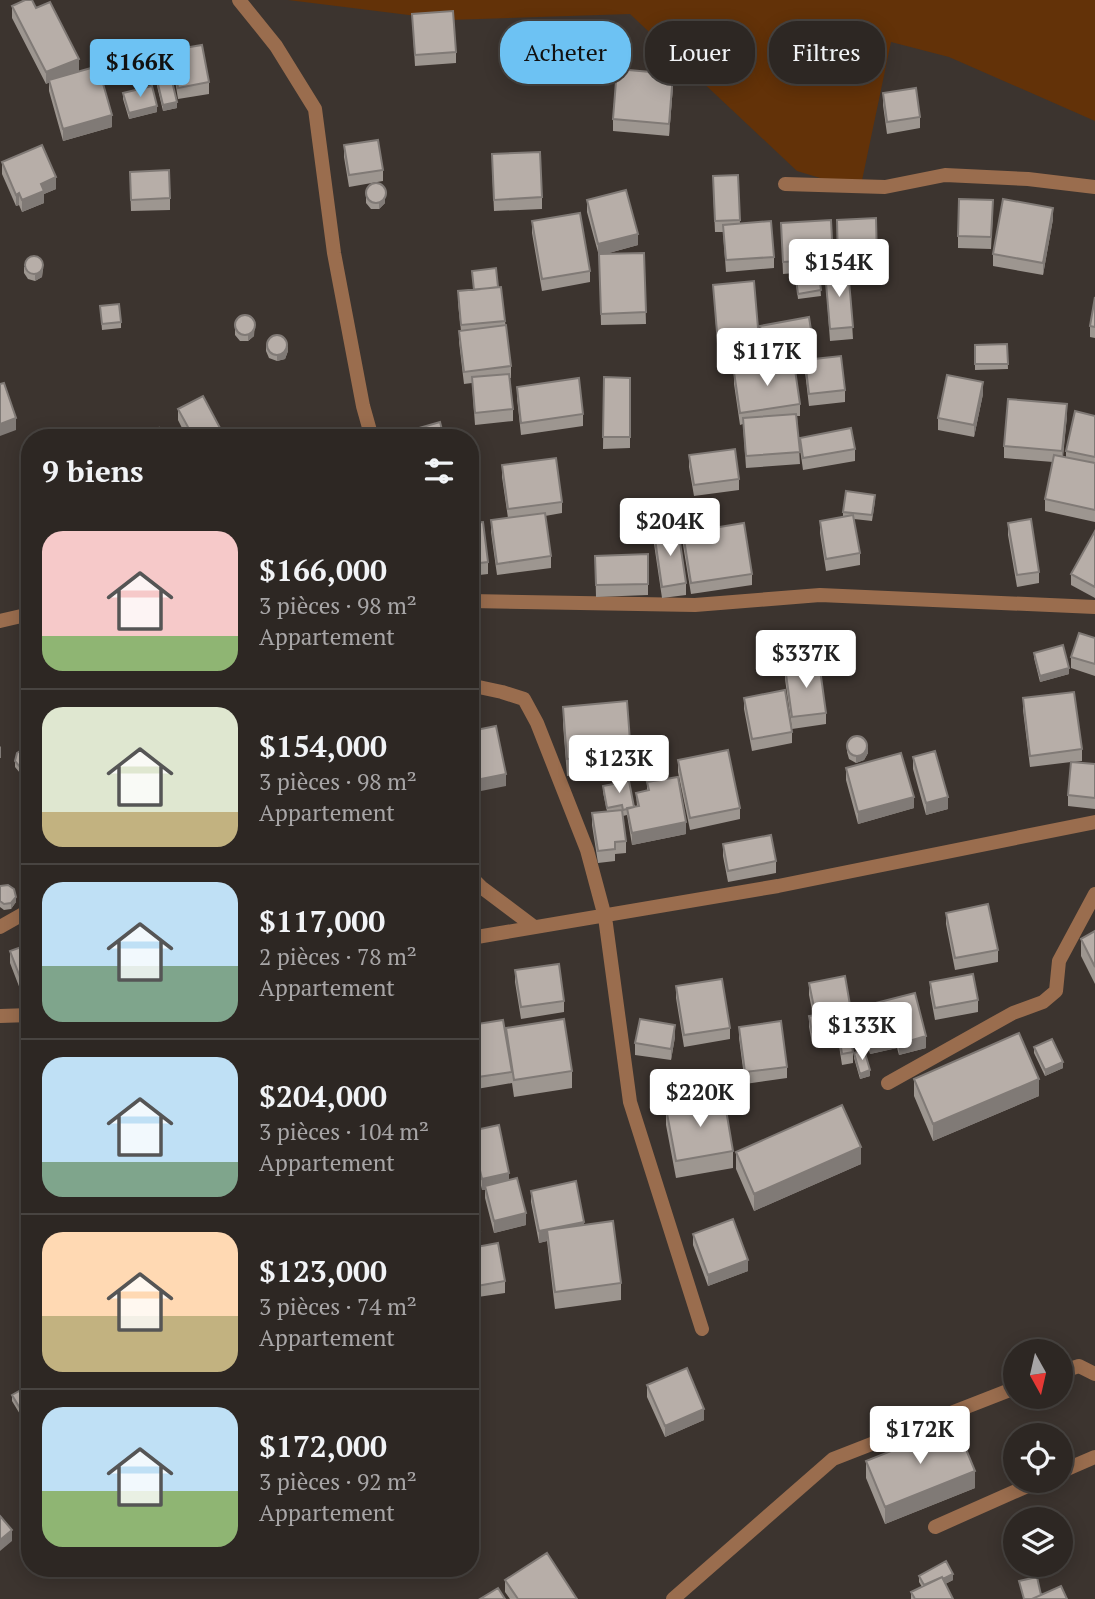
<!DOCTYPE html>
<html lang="fr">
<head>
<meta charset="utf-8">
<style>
	body { margin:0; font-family:"PT Serif",serif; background:#352f2b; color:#f1f3f6; height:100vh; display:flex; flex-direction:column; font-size:26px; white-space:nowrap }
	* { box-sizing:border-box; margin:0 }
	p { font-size:23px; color:#a7a5a6 }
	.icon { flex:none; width:38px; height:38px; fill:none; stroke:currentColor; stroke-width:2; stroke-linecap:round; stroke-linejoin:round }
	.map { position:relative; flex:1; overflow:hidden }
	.details { position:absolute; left:21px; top:429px; width:458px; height:1148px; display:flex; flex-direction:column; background:#2d2723; border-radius:28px; box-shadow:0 4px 18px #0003,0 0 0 2px #484441 }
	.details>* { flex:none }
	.guide { position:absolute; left:500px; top:21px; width:488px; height:63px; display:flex; gap:14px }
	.needle { width:46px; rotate:172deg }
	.tools { position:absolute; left:1003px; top:1339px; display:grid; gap:14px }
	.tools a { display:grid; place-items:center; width:70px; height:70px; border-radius:50%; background:#2d2723; box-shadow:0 4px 18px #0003,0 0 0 2px #484441; font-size:35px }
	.price { position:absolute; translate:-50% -60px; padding:0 16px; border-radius:7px; background:#fff; color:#222; font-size:23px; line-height:46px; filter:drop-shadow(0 2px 4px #0008) }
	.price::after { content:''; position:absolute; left:50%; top:42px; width:21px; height:16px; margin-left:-10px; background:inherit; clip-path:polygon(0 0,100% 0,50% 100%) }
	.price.selected { background:#6dc2f3; color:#111 }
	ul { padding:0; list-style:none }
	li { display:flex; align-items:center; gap:21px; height:175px; padding:0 21px }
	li+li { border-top:2px solid #484441 }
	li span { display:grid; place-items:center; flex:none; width:196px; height:140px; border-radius:21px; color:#555 }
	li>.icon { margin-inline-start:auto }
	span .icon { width:84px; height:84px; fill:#fffc; stroke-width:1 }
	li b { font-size:30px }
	h2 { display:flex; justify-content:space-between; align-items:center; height:84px; padding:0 21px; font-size:30px }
	.pill { padding:0 24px; border-radius:28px; background:#2d2723; box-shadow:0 4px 18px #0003,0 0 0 2px #484441; font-size:24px; line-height:63px }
	.pill.selected { background:#6dc2f3; color:#111 }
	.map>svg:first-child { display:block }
	.green { fill:#633208 }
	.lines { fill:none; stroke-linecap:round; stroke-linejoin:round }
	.street { stroke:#9a6d4e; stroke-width:14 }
	.wall { fill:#9d9690 }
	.shaded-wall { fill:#807a76 }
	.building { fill:#b7aea8; stroke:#807a76; stroke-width:2 }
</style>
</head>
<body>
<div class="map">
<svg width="1095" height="1599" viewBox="0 0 1095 1599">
	<rect width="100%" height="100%" fill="#3c342f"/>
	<path class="green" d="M288 0H1095V121L949 57 891 42 860 190 797 171 630 14 449 20Z"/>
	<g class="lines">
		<path class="street" d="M239 0 276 46 315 109 334 253 363 406 372 438
			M785 184 885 187 945 175 1028 179 1095 187
			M471 601 695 605 820 595 1095 607
			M0 621 30 614
			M471 682 474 686 502 692 524 699 537 723 587 850 605 917 630 1102 702 1329
			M471 877 481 887 533 926
			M0 927 30 910
			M471 938 778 886 1095 822
			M0 1016 30 1015
			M888 1083 1013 1013 1043 1002 1056 991 1059 961 1095 894
			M1060 1372 1079 1366 1095 1374
			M1060 1472 1095 1457
			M935 1527 1041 1480
			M673 1599 833 1459 1015 1388"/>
	</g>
	<path class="wall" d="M12 6 36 8 79 71 72 73 112 127 63 141 49 91V82L46 84 12 18Z
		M412 14 456 52V63L415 66Z
		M172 50 209 82V94L178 99 172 62Z
		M157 80 177 108 163 111 157 86Z
		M673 86 669 136 613 131V119Z
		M123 93 157 112 129 119 123 99Z
		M883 93 920 117V128L887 134 883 105Z
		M344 145 383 170V181L349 187 344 157Z
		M2 162 56 189 44 194V203L22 212 19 205 16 206 2 174Z
		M492 166 542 197V209L494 211Z
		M738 175 740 224 774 257V268L726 272 723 232H715L713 187Z
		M130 184 170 198V210L131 211Z
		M366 189 385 190V203L379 209H371L366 203Z
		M587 200 638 245 605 254 644 253 646 324 601 325 599 256 587 212Z
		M993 212 991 249 958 248V236Z
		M876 218 877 272 849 273 853 339 830 341 825 271H819L821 296 798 299 795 273 783 274 781 223 833 259V270H838L837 220Z
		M1053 219 1043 275 993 266V254Z
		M532 221 590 271V282L542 291 532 233Z
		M24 267 43 269 42 277 35 281 28 279 24 273Z
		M472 271 498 287 505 321 511 366V378H510L513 409V421L475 425 472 383 464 384 459 342V331H461L458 303V291L474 290Z
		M713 285 760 352V363L719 367Z
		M1095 297V338L1090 337V326Z
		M100 306 121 322V328L102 330Z
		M235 321 255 322 254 336 248 341H240L235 335Z
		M760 326 813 343V355L765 363 760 337Z
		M1007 344 1008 369 975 370V345Z
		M266 345 288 351 285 359 277 361 269 358 266 351Z
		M805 360 845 390V402L809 406 805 372Z
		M734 372 800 404V416H797L800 464 746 468 743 424 740 425 734 384Z
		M604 377 630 378V448L603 449Z
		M517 387 583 414V426L521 435 517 398Z
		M983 394 974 437 938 430V418Z
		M178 409 220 428 233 438H187L178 420Z
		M1067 416 1063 457 1066 458V451L1095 416V522L1045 511V499L1053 462 1004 458V446Z
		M800 438 855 449V461L803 470 800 449Z
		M689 455 739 479V490L694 496 689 467Z
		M502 465 562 502V513L545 516 551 556V568L497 575 491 532V520L508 518 502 477Z
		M875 501 872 521 854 519 860 553V565L826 571 820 533V521L843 517V512Z
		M471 523 488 562V574L471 576Z
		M1008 523 1039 572V583L1017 587 1008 535Z
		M1095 531V598L1071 585V574Z
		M654 532 686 583V595L662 598 654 544Z
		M683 533 752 574V585L691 594 683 545Z
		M648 554V595L596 597 595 556Z
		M1095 638V676L1071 668V657Z
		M1034 653 1069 674 1040 682 1034 658Z
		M785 667 826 713V724L792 729 785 679Z
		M744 698 792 732V743L752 751 744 709Z
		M1023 698 1082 749V761L1073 762 1095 764V809L1068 806V795L1071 762 1030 767 1023 710Z
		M563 707 631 754V771L567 776 563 724Z
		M847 746 868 753 864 760 856 763 849 759 847 752Z
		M30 751 27 774 20 773 15 767V761Z
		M913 757 948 809 926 815 913 769Z
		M678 760 740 808V819L690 830 678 772Z
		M846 768 914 808 858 824 846 780Z
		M647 782 686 834 632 845 627 815 623 816 626 841V853L615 854V861L598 863 592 825V813L607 811 603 792V786L634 807 637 806 636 793 647 791Z
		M723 844 776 861V873L728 882 723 856Z
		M30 871V897L21 881V875Z
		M0 886 16 902 11 909 4 910 0 907Z
		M946 913 998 950V962L955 970 946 924Z
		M1095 931V984L1081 956V939Z
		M30 944V985L20 989 10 963V951Z
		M515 970 564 1001V1012L521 1019 515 982Z
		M930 982 978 1000V1012L935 1020 930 993Z
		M809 983 850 1005V1016L847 1017 853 1052V1063L842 1065 838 1039 812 1043 809 1027V1016L813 1015 809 995Z
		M676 986 730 1028V1039L684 1047 676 998Z
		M852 1009 926 1048 899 1055 897 1048 870 1054 864 1031 853 1032Z
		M471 1025 506 1034 572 1071V1088L514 1097 512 1083 471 1090Z
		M739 1027 787 1067V1078L745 1084 739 1038Z
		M675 1037 671 1060 635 1055V1043Z
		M1034 1047 1063 1068 1045 1076 1034 1053Z
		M854 1053 870 1076 860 1079 854 1058Z
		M914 1079 1039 1096 933 1141 914 1096Z
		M666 1108 733 1151V1168L676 1178 666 1125Z
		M471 1131 509 1180 526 1225 494 1233 485 1198V1190H482L471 1142Z
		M736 1152 861 1164 754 1211 736 1169Z
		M531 1191 584 1225 621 1283V1300L555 1309 547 1241 539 1243 531 1202Z
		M471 1205 480 1231V1242L471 1244Z
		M693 1234 748 1271 708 1286 693 1245Z
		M471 1248 505 1281V1293L471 1298Z
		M30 1385V1428L29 1429 12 1401V1395Z
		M647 1385 704 1420 665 1437 647 1397Z
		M866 1461 975 1488 885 1524 866 1478Z
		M919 1576 953 1580 945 1584 953 1599H911V1592L922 1587 919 1582Z
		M505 1580 577 1599H510L505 1592Z"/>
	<path class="shaded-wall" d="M79 59V71L46 84V72Z
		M673 74V86L669 136V124Z
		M177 102V108L163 111V105Z
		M157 106V112L129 119V113Z
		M112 115V127L63 141V129Z
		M56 177V189L44 194V203L22 212V200L41 184Z
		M19 193V205L16 206V195Z
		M385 197V203L379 209V203Z
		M1053 208V219L1043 275V263Z
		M638 234V245L598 256V244Z
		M43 263 42 277 35 281V275Z
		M254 330V336L248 341V335Z
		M288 346V351L285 359 277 361V355Z
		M983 382V394L974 437V425Z
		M1067 404V416L1062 463V451Z
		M16 418V430L0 436V424Z
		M1069 668V674L1040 682V676Z
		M1 746V758H0V747Z
		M868 747V753L864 760 856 763V757Z
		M506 774V786L471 793V781Z
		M914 797V808L858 824V812Z
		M948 797V809L926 815V803Z
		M686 822V834L632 845V833Z
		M16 897V902L11 909V903Z
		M30 974V985L20 989V977Z
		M675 1025V1037L671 1060V1049Z
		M926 1036V1048L899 1055V1044Z
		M897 1037V1048L870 1054V1043Z
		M1063 1062V1068L1045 1076V1070Z
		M870 1070V1076L860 1079V1074Z
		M1039 1079V1096L933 1141V1124Z
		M861 1147V1164L754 1211V1194Z
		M509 1173V1184L485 1186V1190H482V1179Z
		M526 1213V1225L494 1233V1221Z
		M584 1222V1234L547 1230V1241L539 1243V1231Z
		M748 1260V1271L708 1286V1275Z
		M704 1409V1420L665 1437V1426Z
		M975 1471V1488L885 1524V1507Z
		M12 1530V1541L0 1551V1540Z
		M953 1574V1580L926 1594V1588Z"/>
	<path class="building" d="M25 0H32L36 8 50 2 79 59 46 72 12 6Z
		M453 11 456 52 415 55 412 14Z
		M202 45 209 82 178 88 172 50Z
		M98 66 112 115 63 129 49 80Z
		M617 69 673 74 669 124 613 119Z
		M171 77 177 102 163 105 157 80Z
		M152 86 157 106 129 113 123 93Z
		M916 88 920 117 887 122 883 93Z
		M378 140 383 170 349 175 344 145Z
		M42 145 56 177 41 184 44 191 22 200 19 193 16 195 2 162Z
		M540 152 542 197 494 200 492 154Z
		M169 170 170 198 131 200 130 172Z
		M738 175 740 220 715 221 713 176Z
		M366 193a10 10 0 1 1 20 0a10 10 0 1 1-20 0Z
		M626 190 638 234 598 244 587 200Z
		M959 199 993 200 991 237 958 236Z
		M1003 199 1053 208 1043 263 993 254Z
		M580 213 590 271 542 279 532 221Z
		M876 218 877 260 838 262 837 220Z
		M831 220 833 259 783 262 781 223Z
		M771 221 774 257 726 260 723 225Z
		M644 253 646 312 601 314 599 254Z
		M25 265a9 9 0 1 1 18 0a9 9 0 1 1-18 0Z
		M496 268 498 287 474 290 472 271Z
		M818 268 821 290 798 294 795 271Z
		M848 269 853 327 830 329 825 271Z
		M754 281 760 352 719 355 713 285Z
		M501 287 505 321 461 325 458 291Z
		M1095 297V327L1090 326Z
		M119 304 121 322 102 324 100 306Z
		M235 325a10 10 0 1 1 20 0a10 10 0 1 1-20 0Z
		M809 317 813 343 765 352 760 326Z
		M506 325 511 366 464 372 459 331Z
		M267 345a10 10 0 1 1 20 0a10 10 0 1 1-20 0Z
		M1007 344 1008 364H975V345Z
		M841 356 845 390 809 394 805 360Z
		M794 363 800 404 740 413 734 372Z
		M509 374 513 409 475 413 472 377Z
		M947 375 983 382 974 425 938 418Z
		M604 377 630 378V437H603Z
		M579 378 583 414 521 423 517 387Z
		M4 383 16 418 0 424V384Z
		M203 396 220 428H228L233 438H194L178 409Z
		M1008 399 1067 404 1062 451 1004 446Z
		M1075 411 1095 416V457L1066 451Z
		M796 414 800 452 746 456 743 418Z
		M440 422 444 438H396L395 435Z
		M159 428 164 438H141Z
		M851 428 855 449 803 458 800 438Z
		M183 431 186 438H170Z
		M735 449 739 479 694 485 689 455Z
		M1054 455 1095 463V510L1045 499Z
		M556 458 562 502 508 509 502 465Z
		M846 491 875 495 872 515 843 512Z
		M545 513 551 556 497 564 491 520Z
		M853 515 860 553 826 559 820 521Z
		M1031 519 1039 572 1017 575 1008 523Z
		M483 522 488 562 471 564V523Z
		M744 523 752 574 691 583 683 533Z
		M678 529 686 583 662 587 654 532Z
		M1095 531V587L1071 574Z
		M648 554V584L596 585 595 556Z
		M1079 633 1095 638V664L1071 657Z
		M1063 645 1069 668 1040 676 1034 653Z
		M819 662 826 713 792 717 785 667Z
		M785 690 792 732 752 739 744 698Z
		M1074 692 1082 749 1030 756 1023 698Z
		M627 701 631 754 567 759 563 707Z
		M496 726 506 774 471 781V731Z
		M847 746a10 10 0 1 1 20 0a10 10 0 1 1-20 0Z
		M23 749 30 751V767L27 768 20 767 15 761 17 753Z
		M728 750 740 808 690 818 678 760Z
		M935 751 948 797 926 803 913 757Z
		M901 753 914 797 858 812 846 768Z
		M1071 762 1095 764V798L1068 795Z
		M678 777 686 822 632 833 627 808 639 806 636 793 649 790 647 782Z
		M629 781 634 807 623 810 622 805 607 808 603 786Z
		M622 810 626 841 615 842V849L598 851 592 813Z
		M771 835 776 861 728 871 723 844Z
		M30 871V891L21 875Z
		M8 885 14 889 16 897 11 903 4 904 0 901V886Z
		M988 904 998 950 955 958 946 913Z
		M1095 931V967L1081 939Z
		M30 944V974L20 977 10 951Z
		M559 964 564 1001 521 1007 515 970Z
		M973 974 978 1000 935 1008 930 982Z
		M845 976 850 1005 815 1012 809 983Z
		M722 979 730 1028 684 1035 676 986Z
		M915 993 926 1036 899 1044 897 1037 870 1043 864 1019 853 1021 852 1009Z
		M846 1010 853 1052 842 1054 838 1027 812 1032 809 1016Z
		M564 1019 572 1071 514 1080 506 1028Z
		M640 1019 675 1025 671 1049 635 1043Z
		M503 1020 512 1072 471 1078V1025Z
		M781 1021 787 1067 745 1072 739 1027Z
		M1019 1033 1039 1079 933 1124 914 1079Z
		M1052 1039 1063 1062 1045 1070 1034 1047Z
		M864 1050 870 1070 860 1074 854 1053Z
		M724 1098 733 1151 676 1161 666 1108Z
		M842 1105 861 1147 754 1194 736 1152Z
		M499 1125 509 1173 482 1179 471 1131Z
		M517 1178 526 1213 494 1221 485 1186Z
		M576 1181 584 1222 539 1231 531 1191Z
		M475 1204 480 1231 471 1232V1205Z
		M733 1219 748 1260 708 1275 693 1234Z
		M613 1221 621 1283 555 1292 547 1230Z
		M498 1243 505 1281 471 1287V1248Z
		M687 1368 704 1409 665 1426 647 1385Z
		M30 1385V1423H29L12 1395Z
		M956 1425 975 1471 885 1507 866 1461Z
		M0 1516 12 1530 0 1540Z
		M547 1553 577 1599H518L505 1580Z
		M946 1561 953 1574 943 1579 942 1577 924 1585 919 1576Z
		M942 1577 953 1599H915L911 1592Z
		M1037 1577 1041 1595 1032 1599H1024L1019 1581Z
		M1061 1586 1067 1599H1032Z
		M498 1588 505 1599H480Z"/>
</svg>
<div class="tools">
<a><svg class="needle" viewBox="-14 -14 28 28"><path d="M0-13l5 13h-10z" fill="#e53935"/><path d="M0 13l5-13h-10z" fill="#a7a5a6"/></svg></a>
<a><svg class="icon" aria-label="locate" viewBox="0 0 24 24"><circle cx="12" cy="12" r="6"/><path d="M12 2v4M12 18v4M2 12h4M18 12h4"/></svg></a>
<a><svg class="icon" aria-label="layers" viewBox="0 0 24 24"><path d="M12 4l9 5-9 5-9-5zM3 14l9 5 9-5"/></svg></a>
</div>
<b class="price selected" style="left:140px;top:99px">$166K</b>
<b class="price" style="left:839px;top:299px">$154K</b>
<b class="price" style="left:767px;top:388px">$117K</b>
<b class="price" style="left:670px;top:558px">$204K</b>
<b class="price" style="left:806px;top:690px">$337K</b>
<b class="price" style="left:619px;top:795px">$123K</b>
<b class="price" style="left:862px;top:1062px">$133K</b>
<b class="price" style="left:700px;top:1129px">$220K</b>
<b class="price" style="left:920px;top:1466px">$172K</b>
<div class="guide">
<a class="pill selected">Acheter</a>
<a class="pill">Louer</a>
<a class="pill">Filtres</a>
</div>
<section class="details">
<h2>9 biens<svg class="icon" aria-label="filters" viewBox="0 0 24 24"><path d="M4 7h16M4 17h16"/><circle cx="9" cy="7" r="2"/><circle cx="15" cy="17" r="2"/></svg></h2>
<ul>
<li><span style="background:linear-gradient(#f6c9c9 75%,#8fb573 0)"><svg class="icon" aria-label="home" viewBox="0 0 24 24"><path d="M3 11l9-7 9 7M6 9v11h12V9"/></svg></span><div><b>$166,000</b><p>3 pièces · 98 m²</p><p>Appartement</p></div></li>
<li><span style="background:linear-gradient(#dfe7d0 75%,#c2b280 0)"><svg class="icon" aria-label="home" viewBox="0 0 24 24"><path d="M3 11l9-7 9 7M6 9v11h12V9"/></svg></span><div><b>$154,000</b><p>3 pièces · 98 m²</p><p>Appartement</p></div></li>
<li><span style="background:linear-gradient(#bfe0f5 60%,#7fa58c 0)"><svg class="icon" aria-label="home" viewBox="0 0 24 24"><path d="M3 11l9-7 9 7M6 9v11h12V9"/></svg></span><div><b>$117,000</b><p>2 pièces · 78 m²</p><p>Appartement</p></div></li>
<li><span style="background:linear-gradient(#bfe0f5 75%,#7fa58c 0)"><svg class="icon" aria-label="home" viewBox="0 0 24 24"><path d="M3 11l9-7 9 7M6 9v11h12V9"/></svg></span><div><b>$204,000</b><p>3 pièces · 104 m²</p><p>Appartement</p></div></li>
<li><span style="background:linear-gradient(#ffd9b3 60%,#c2b280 0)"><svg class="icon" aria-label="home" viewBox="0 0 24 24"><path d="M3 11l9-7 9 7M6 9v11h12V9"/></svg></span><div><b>$123,000</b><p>3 pièces · 74 m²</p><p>Appartement</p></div></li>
<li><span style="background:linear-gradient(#bfe0f5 60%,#8fb573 0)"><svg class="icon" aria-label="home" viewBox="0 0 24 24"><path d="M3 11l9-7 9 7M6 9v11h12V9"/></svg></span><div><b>$172,000</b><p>3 pièces · 92 m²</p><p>Appartement</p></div></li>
</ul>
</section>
</div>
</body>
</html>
